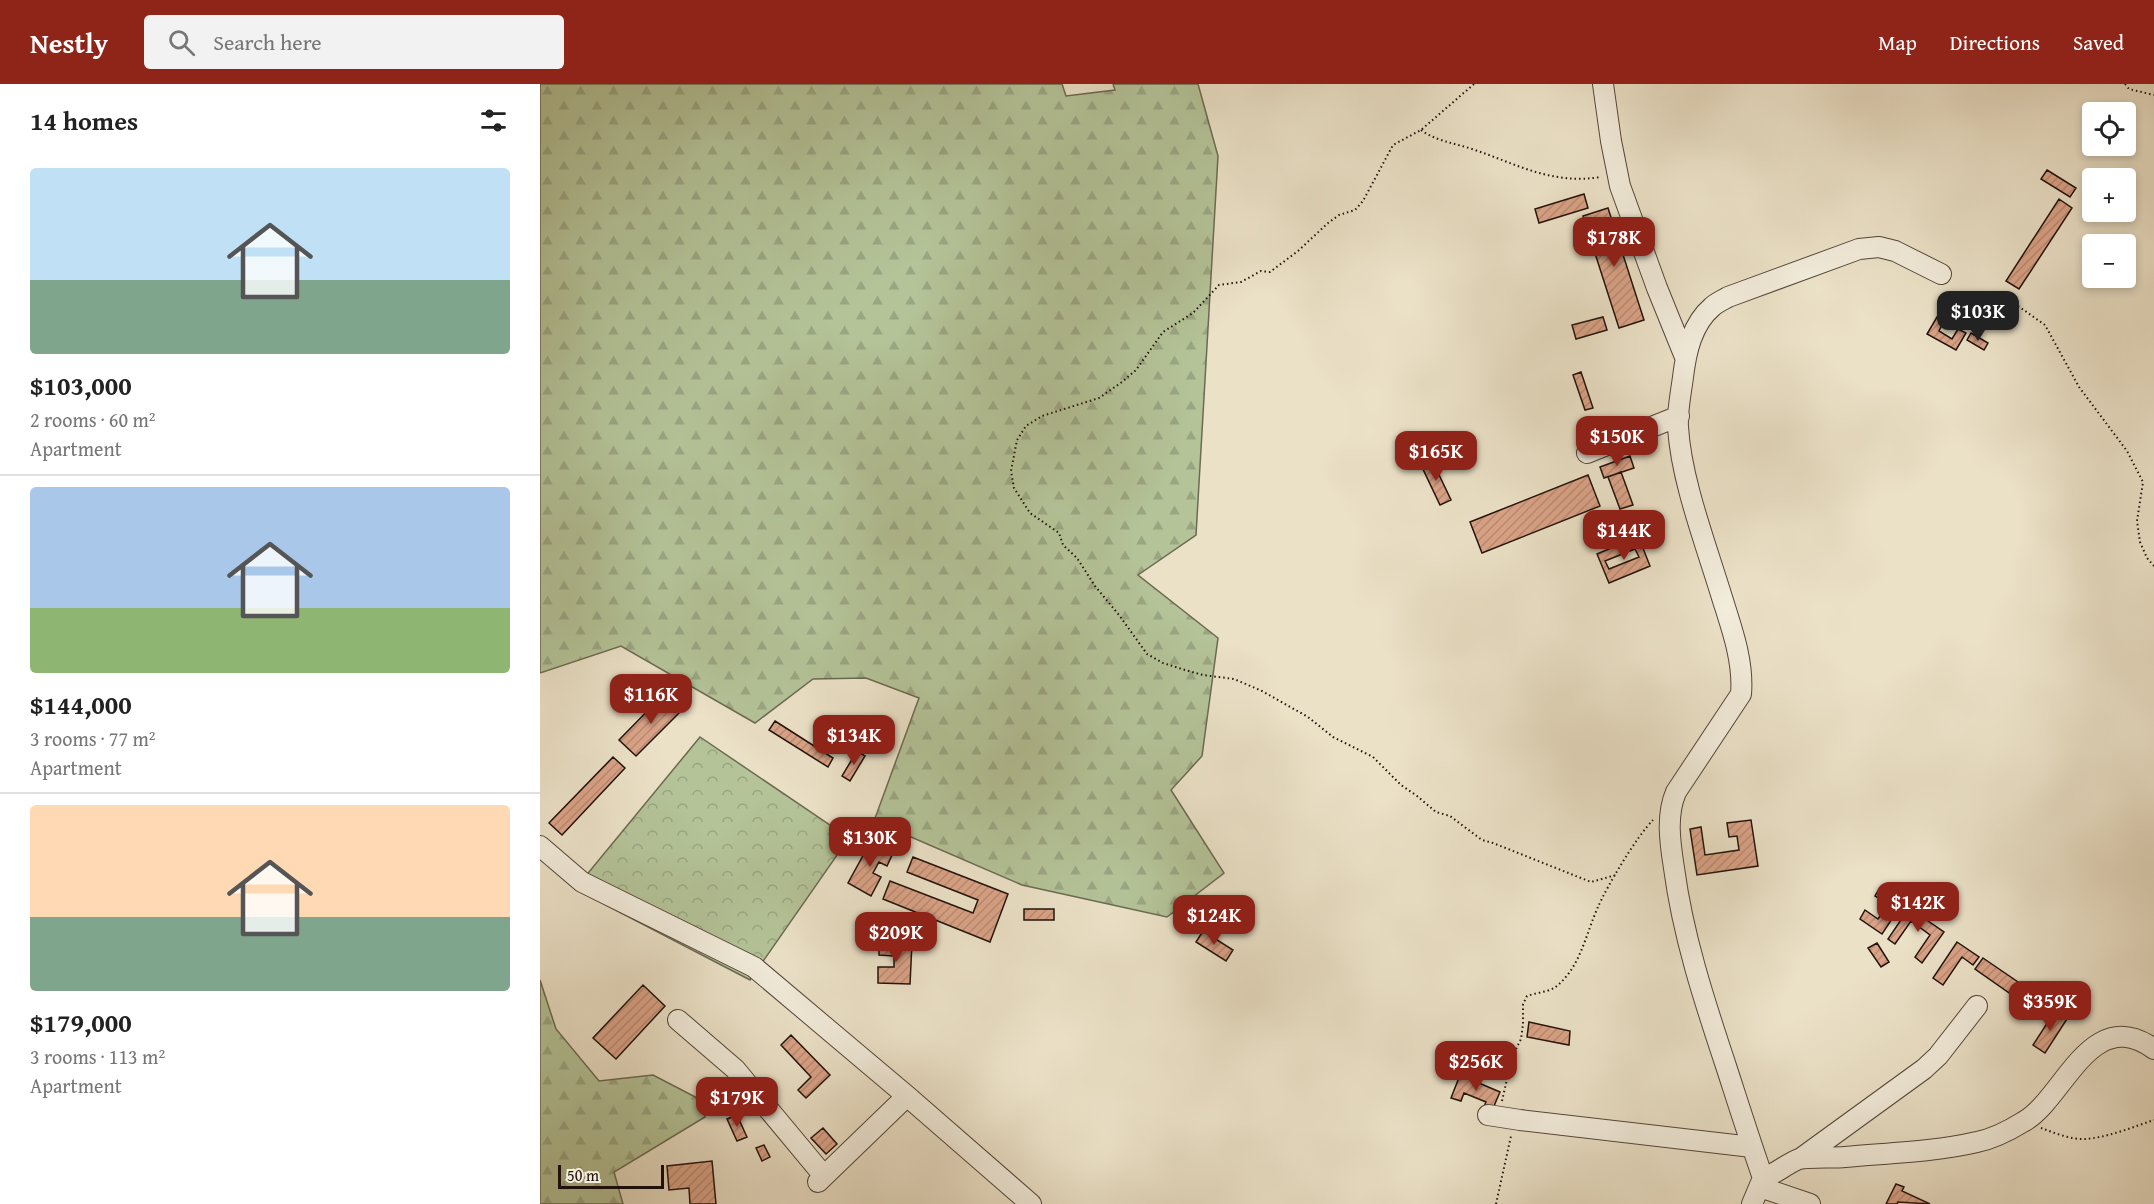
<!DOCTYPE html>
<html lang="en">
<head>
<meta charset="utf-8">
<style>
	body { margin:0; font-family:"Gentium Book Plus",serif; background:#f2f2f2; color:#222; height:100vh; display:flex; flex-direction:column; font-size:22px; white-space:nowrap }
	* { box-sizing:border-box; margin:0 }
	p { font-size:20px; color:#767676 }
	.icon { flex:none; width:33px; height:33px; fill:none; stroke:currentColor; stroke-width:2; stroke-linecap:round; stroke-linejoin:round }
	.map { position:relative; flex:1; overflow:hidden }
	.sheet { display:flex; flex-direction:column; background:#fff; width:540px }
	.sheet>* { flex:none }
	.fabs { position:absolute; left:1542px; top:18px; display:grid; gap:12px }
	.fabs a { display:grid; place-items:center; width:54px; height:54px; border-radius:6px; background:#fff; box-shadow:0 3px 9px #0003; font-size:30px }
	.scale { position:absolute; left:18px; bottom:15px; width:106px; box-sizing:border-box; padding-left:6px; border:3px solid #22120b; border-top:0; font-size:16px; line-height:21px; white-space:nowrap; color:#22120b; -webkit-text-stroke:4px #f2ecdb; paint-order:stroke }
	.price { position:absolute; translate:-50% -51px; padding:0 14px; border-radius:12px; background:#8f2418; color:#fff; font-size:20px; line-height:39px; filter:drop-shadow(0 2px 3px #0008) }
	.price::after { content:''; position:absolute; left:50%; top:36px; width:18px; height:14px; margin-left:-9px; background:inherit; clip-path:polygon(0 0,100% 0,50% 100%) }
	.price.on { background:#222; color:#fff }
	ul { padding:0; list-style:none }
	li { display:grid; align-content:center; gap:12px; height:318px; padding:0 30px }
	li+li { border-top:2px solid #e0e0e0 }
	li span { display:grid; place-items:center; height:186px; border-radius:6px; color:#555 }
	li>.icon { margin-inline-start:auto }
	span .icon { width:108px; height:108px; fill:#fffc; stroke-width:1 }
	li b { font-size:26px }
	h2 { display:flex; justify-content:space-between; align-items:center; height:72px; padding:0 30px; font-size:26px }
	header { display:flex; align-items:center; gap:36px; box-sizing:border-box; height:84px; padding:0 30px; background:#8f2418; color:#fff }
	header strong { font-size:28px }
	nav { display:flex; gap:33px; margin-inline-start:auto; font-size:21px }
	.search { width:420px; height:54px; background:#f2f2f2; display:flex; align-items:center; gap:15px; box-sizing:border-box; padding:0 21px; border-radius:6px; color:#767676; font-size:22px }
	main { display:flex; flex:1; min-height:0 }
	.map>svg:first-child { display:block }
	.forest { fill:url(#forest-firs); stroke:#6b6a52; stroke-width:1.5 }
	.park { fill:url(#park-crowns); stroke:#6b6a52; stroke-width:1.5 }
	.building { fill:url(#building-hatch); stroke:#22120b; stroke-width:1.5 }
	.lines { fill:none; stroke-linecap:round; stroke-linejoin:round }
	.minor-casing { stroke:#54463a; stroke-width:22 }
	.path { stroke:#22120b; stroke-width:2; stroke-dasharray:1.5 3; stroke-linecap:butt }
	.minor { stroke:#f2ecdb; stroke-width:20 }
</style>
</head>
<body>
<header>
<strong>Nestly</strong>
<div class="search"><svg class="icon" aria-label="search" viewBox="0 0 24 24"><circle cx="10" cy="10" r="6"/><path d="M15 15l6 6"/></svg>Search here</div>
<nav><a>Map</a><a>Directions</a><a>Saved</a></nav>
</header>
<main>
<section class="sheet">
<h2>14 homes<svg class="icon" aria-label="filters" viewBox="0 0 24 24"><path d="M4 7h16M4 17h16"/><circle cx="9" cy="7" r="2"/><circle cx="15" cy="17" r="2"/></svg></h2>
<ul>
<li><span style="background:linear-gradient(#bfe0f5 60%,#7fa58c 0)"><svg class="icon" aria-label="home" viewBox="0 0 24 24"><path d="M3 11l9-7 9 7M6 9v11h12V9"/></svg></span><div><b>$103,000</b><p>2 rooms · 60 m²</p><p>Apartment</p></div></li>
<li><span style="background:linear-gradient(#a9c7e8 65%,#8fb573 0)"><svg class="icon" aria-label="home" viewBox="0 0 24 24"><path d="M3 11l9-7 9 7M6 9v11h12V9"/></svg></span><div><b>$144,000</b><p>3 rooms · 77 m²</p><p>Apartment</p></div></li>
<li><span style="background:linear-gradient(#ffd9b3 60%,#7fa58c 0)"><svg class="icon" aria-label="home" viewBox="0 0 24 24"><path d="M3 11l9-7 9 7M6 9v11h12V9"/></svg></span><div><b>$179,000</b><p>3 rooms · 113 m²</p><p>Apartment</p></div></li>
</ul>
</section>
<div class="map">
<svg width="1614" height="1120" viewBox="0 0 1614 1120">
	<defs>
		<pattern id="forest-firs" width="22" height="20" patternUnits="userSpaceOnUse" patternTransform="scale(1.5)"><rect width="22" height="20" fill="#b4c398"/><path d="M5 1l3.5 6h-7zM16 11l3.5 6h-7z" fill="#9aa682"/></pattern>
		<pattern id="park-crowns" width="20" height="18" patternUnits="userSpaceOnUse" patternTransform="scale(1.5)"><rect width="20" height="18" fill="#b4c398"/><path d="M2 6a3 3 0 1 1 6 0M12 15a3 3 0 1 1 6 0" fill="none" stroke="#9aa682"/></pattern>
		<pattern id="building-hatch" width="6" height="6" patternUnits="userSpaceOnUse" patternTransform="scale(1.5)"><rect width="6" height="6" fill="#daa387"/><path d="M-1 1l2-2M0 6l6-6M5 7l2-2" fill="none" stroke="#bb8b73"/></pattern>
	</defs>
	<rect width="100%" height="100%" fill="#ebe1c7"/>
	<filter id="stains"><feTurbulence type="fractalNoise" baseFrequency=".00333" numOctaves="4"/><feColorMatrix values="0 0 0 0 .2 0 0 0 0 .09 0 0 0 0 .02 0 0 0 .5 -.17"/></filter>
	<radialGradient id="worn" r=".72"><stop offset=".6" stop-color="#630" stop-opacity="0"/><stop offset="1" stop-color="#630" stop-opacity=".3"/></radialGradient>
	<path class="forest" d="M0 0H522L526 12 575 6 573 0H658L678 72 656 451 598 491 678 554 662 672 631 706 684 789 627 833 482 801 334 737 379 614 326 594 273 595 215 639 81 562 0 589Z
		M0 896 16 945 59 997 113 991 165 1018V1033L74 1088 83 1120H0Z"/>
	<path class="park" d="M160 653 309 754 210 896 35 805Z"/>
	<path class="building" d="M1507 86 1536 104 1530 113 1501 95Z
		M1044 110 1048 124 999 139 995 125Z
		M1519 115 1532 124 1479 205 1466 197Z
		M1068 124 1104 236 1079 244 1043 132Z
		M1063 233 1067 246 1036 255 1032 241Z
		M1397 233 1404 237 1399 247 1412 255 1418 245 1426 249 1416 266 1387 250Z
		M1431 249 1448 259 1444 266 1427 256Z
		M1041 288 1053 324 1045 326 1033 291Z
		M1090 372 1094 384 1064 394 1060 383Z
		M892 376 911 416 900 421 881 381Z
		M1081 388 1093 421 1080 425 1068 393Z
		M1048 391 1060 422 942 469 930 438Z
		M1099 454 1110 482 1069 499 1057 470 1081 460 1085 469 1065 477 1069 485 1099 473 1095 465 1090 467 1087 459Z
		M125 609 142 626 96 672 79 656Z
		M235 637 293 674 288 683 229 646Z
		M317 667 325 672 310 697 302 692Z
		M73 673 85 684 22 751 9 739Z
		M1211 736 1218 782 1157 791 1150 745 1161 743 1165 771 1199 766 1197 752 1189 753 1187 739Z
		M331 757 353 769 347 782 339 778 333 789 341 793 331 812 308 799Z
		M373 773 468 810 450 858 343 815 350 797 433 829 438 816 367 788Z
		M1339 805 1362 820 1342 850 1320 835 1325 826 1338 835 1348 820 1335 812Z
		M1369 824 1404 848 1382 879 1375 873 1390 851 1371 837 1355 860 1348 855Z
		M484 825H514V836H484Z
		M663 847 693 866 686 877 656 858Z
		M339 858 372 859 370 900 338 899V883H354V872L339 871Z
		M1417 858 1439 873 1433 881 1422 873 1403 901 1393 894Z
		M1337 859 1349 878 1341 883 1328 864Z
		M1443 874 1503 915 1495 927 1435 885Z
		M103 901 125 922 76 975 53 954Z
		M1515 927 1527 935 1505 969 1493 961Z
		M989 938 1030 947 1029 961 987 953Z
		M251 951 290 991 266 1014 258 1006 271 993 241 961Z
		M920 991 960 1008 951 1029 943 1025 946 1018 924 1009 921 1017 911 1014Z
		M197 1031 207 1053 197 1057 187 1035Z
		M283 1044 297 1060 286 1070 271 1054Z
		M224 1061 230 1073 222 1077 216 1064Z
		M172 1077 176 1120H150L149 1104 129 1106 127 1082Z
		M1356 1100 1364 1103 1362 1107 1390 1120 1358 1118 1357 1120H1346Z"/>
	<g class="lines">
		<g class="minor-casing">
			<path id="minor" d="M1063 0 1071 57 1080 102 1117 204 1145 273
				M1047 369 1139 332
				M0 762 42 798 214 883 367 1012 491 1120
				M138 936 195 985 284 1092
				M948 1031 980 1036 1212 1063
				M1260 1075 1384 985 1398 972 1437 922
				M1223 1094C1236 1090 1246 1080 1259 1075 1266 1073 1295 1074 1305 1073 1348 1069 1394 1068 1437 1058 1452 1055 1470 1046 1483 1038 1524 1016 1550 919 1614 965
				M278 1098 367 1012
				M1220 1103 1270 1120
				M1212 1120 1223 1094C1210 1057 1198 1019 1186 982 1164 916 1143 852 1134 784 1130 759 1126 731 1136 708L1201 610C1204 575 1190 540 1180 507 1165 458 1141 395 1138 343 1137 327 1141 309 1143 293 1146 268 1152 240 1172 223 1176 219 1183 216 1188 213L1319 165 1339 163 1355 167 1401 190"/>
		</g>
		<path class="path" d="M934 0 881 46 853 61 823 117 815 126 799 131 788 139 758 167 730 188 721 187 701 198 679 201 653 229 623 248 596 286 582 298 559 314 502 332 486 342 477 356 471 387 474 404 490 429 519 449 523 461 537 474 555 502 579 531 607 570 623 579 645 586 663 591 694 595 722 607 768 633 793 653 833 673 861 701 877 712 896 728 910 732 942 756 953 759 1051 798 1076 791
			M1585 0 1589 5 1614 11
			M881 46C896 57 914 59 932 65 977 80 1011 101 1061 93
			M1478 222 1505 241 1539 303 1587 367 1603 398 1597 437 1600 458 1607 474 1614 482
			M962 1017 972 973 981 955 983 940V920L987 912C995 909 1007 908 1014 904 1040 886 1046 849 1058 823 1067 802 1097 752 1113 736
			M1501 1044C1515 1049 1531 1056 1546 1055 1569 1053 1593 1043 1614 1036
			M956 1120 971 1052"/>
		<use href="#minor" class="minor"/>
	</g>
	<rect width="100%" height="100%" filter="url(#stains)"/>
	<rect width="100%" height="100%" fill="url(#worn)"/>
</svg>
<div class="fabs">
<a><svg class="icon" aria-label="locate" viewBox="0 0 24 24"><circle cx="12" cy="12" r="6"/><path d="M12 2v4M12 18v4M2 12h4M18 12h4"/></svg></a>
<a>+</a>
<a>−</a>
</div>
<div class="scale">50 m</div>
<b class="price" style="left:1074px;top:184px">$178K</b>
<b class="price on" style="left:1438px;top:258px">$103K</b>
<b class="price" style="left:1077px;top:383px">$150K</b>
<b class="price" style="left:896px;top:398px">$165K</b>
<b class="price" style="left:1084px;top:477px">$144K</b>
<b class="price" style="left:111px;top:641px">$116K</b>
<b class="price" style="left:314px;top:682px">$134K</b>
<b class="price" style="left:330px;top:784px">$130K</b>
<b class="price" style="left:1378px;top:849px">$142K</b>
<b class="price" style="left:674px;top:862px">$124K</b>
<b class="price" style="left:356px;top:879px">$209K</b>
<b class="price" style="left:1510px;top:948px">$359K</b>
<b class="price" style="left:936px;top:1008px">$256K</b>
<b class="price" style="left:197px;top:1044px">$179K</b>
</div>
</main>
</body>
</html>
